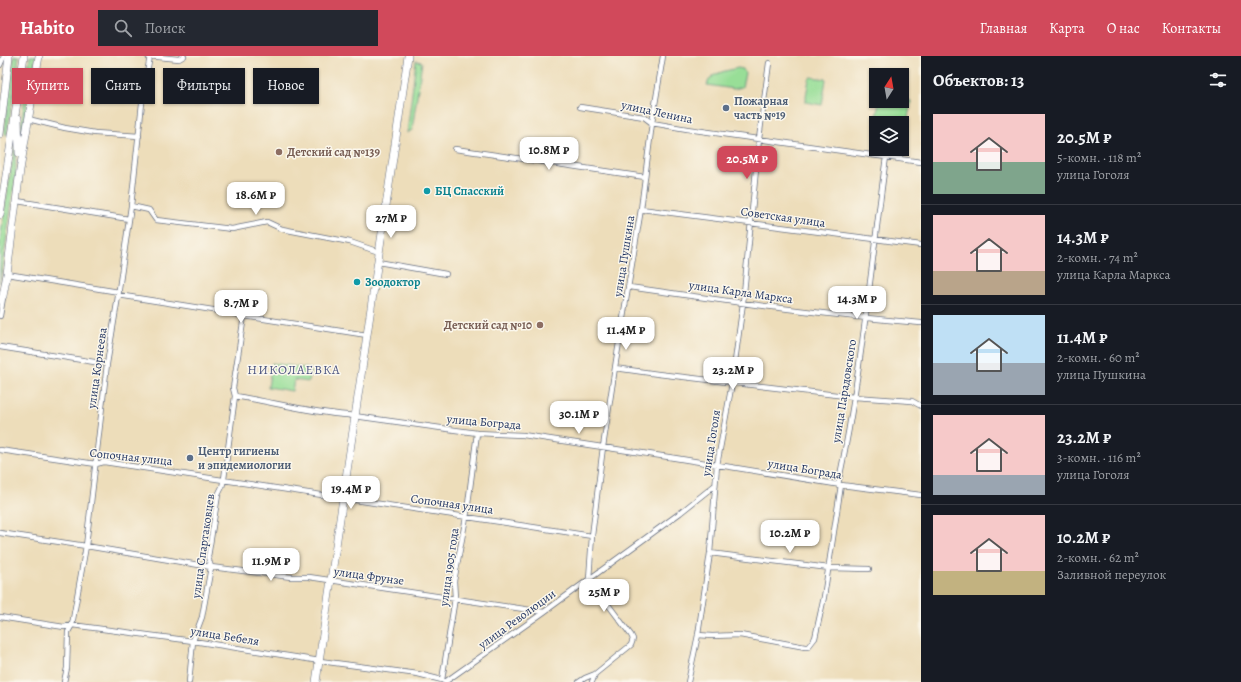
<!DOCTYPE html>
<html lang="ru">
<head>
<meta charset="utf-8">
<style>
	body { margin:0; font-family:Alegreya,serif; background:#242831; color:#f1f3f6; height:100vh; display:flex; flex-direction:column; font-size:15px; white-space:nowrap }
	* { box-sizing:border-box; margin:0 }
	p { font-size:13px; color:#9ea1a6 }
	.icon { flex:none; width:22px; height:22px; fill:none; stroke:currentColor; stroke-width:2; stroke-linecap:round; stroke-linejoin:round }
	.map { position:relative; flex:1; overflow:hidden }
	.panel { display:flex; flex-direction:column; background:#171b24; width:320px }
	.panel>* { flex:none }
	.banner { position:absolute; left:12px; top:12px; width:380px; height:36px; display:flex; gap:8px }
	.needle { width:26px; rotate:11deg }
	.tools { position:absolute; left:869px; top:12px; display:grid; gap:8px }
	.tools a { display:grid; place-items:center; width:40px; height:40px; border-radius:0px; background:#171b24; box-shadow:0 1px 3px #0004; font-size:20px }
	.price { position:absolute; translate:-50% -34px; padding:0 9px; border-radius:8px; background:#fff; color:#222; font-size:13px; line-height:26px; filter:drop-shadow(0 1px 2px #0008) }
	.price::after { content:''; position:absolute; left:50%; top:24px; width:12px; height:9px; margin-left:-6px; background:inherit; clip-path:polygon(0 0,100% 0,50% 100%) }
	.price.selected { background:#d1495b; color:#fff }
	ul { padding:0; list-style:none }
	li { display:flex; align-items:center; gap:12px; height:100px; padding:0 12px }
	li+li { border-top:1px solid #363941 }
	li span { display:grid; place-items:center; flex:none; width:112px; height:80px; border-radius:0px; color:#555 }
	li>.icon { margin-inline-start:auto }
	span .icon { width:48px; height:48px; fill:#fffc; stroke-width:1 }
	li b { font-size:17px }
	h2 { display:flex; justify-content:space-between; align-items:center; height:48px; padding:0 12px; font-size:17px }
	.chip { padding:0 14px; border-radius:0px; background:#171b24; box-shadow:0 1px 3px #0004; font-size:14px; line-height:36px }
	.chip.selected { background:#d1495b; color:#fff }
	header { display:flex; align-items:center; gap:24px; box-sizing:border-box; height:56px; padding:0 20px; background:#d1495b; color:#fff }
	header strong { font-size:19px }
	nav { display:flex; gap:22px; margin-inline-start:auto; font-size:14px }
	.search { width:280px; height:36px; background:#242831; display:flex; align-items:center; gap:10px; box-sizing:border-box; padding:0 14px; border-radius:0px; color:#9ea1a6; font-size:15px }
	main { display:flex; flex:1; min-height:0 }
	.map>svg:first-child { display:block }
	.green { fill:#98de97; stroke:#5a867a }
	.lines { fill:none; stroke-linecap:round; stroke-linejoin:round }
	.minor-casing { stroke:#646c7e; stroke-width:6 }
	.secondary-casing { stroke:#646c7e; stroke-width:8 }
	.primary-casing { stroke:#646c7e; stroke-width:8 }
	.minor { stroke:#fff; stroke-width:4.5 }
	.secondary { stroke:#fff; stroke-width:7 }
	.primary { stroke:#fff; stroke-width:7 }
	.service-dot { fill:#5c6f8a; stroke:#fbf7ec; stroke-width:1.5 }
	.education-dot { fill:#8d6e63; stroke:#fbf7ec; stroke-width:1.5 }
	.culture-dot { fill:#0f9aa8; stroke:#fbf7ec; stroke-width:1.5 }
	.labels { text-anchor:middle; stroke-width:3; stroke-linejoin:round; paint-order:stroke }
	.service-label { font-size:12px; font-weight:bold; fill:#4e5e75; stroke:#fbf7ec; text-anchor:start }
	.street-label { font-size:12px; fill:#1b2f5e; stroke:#fbf7ec }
	.education-label { font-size:12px; font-weight:bold; fill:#785e54; stroke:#fbf7ec; text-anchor:start }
	.culture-label { font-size:12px; font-weight:bold; fill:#0d838f; stroke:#fbf7ec; text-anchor:start }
	.neighbourhood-label { font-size:13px; letter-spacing:1px; fill:#4d5682; stroke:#fbf7ec }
</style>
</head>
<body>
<header>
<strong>Habito</strong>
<div class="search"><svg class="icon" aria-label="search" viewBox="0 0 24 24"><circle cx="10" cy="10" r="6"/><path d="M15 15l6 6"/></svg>Поиск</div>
<nav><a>Главная</a><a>Карта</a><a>О нас</a><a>Контакты</a></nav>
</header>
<main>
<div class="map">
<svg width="921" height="626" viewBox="0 0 921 626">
	<rect width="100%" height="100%" fill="#fbf7ec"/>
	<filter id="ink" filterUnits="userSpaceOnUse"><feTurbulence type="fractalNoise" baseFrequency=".025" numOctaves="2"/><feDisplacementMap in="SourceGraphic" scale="8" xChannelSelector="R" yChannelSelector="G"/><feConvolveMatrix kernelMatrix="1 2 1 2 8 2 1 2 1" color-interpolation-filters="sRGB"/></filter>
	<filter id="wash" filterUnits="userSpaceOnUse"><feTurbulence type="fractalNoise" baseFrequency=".012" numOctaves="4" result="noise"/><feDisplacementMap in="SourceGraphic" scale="16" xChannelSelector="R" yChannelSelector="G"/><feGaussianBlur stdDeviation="0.9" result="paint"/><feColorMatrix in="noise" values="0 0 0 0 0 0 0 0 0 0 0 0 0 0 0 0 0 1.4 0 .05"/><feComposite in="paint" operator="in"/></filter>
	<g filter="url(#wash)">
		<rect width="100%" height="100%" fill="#edddba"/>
		<path class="green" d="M14 0H19L7 79 4 78Z
			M30 0H36L21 82V71Z
			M416 5 422 6 412 74 407 77Z
			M738 12 743 13 745 17 742 31 734 33 707 29C710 16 727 15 738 12Z
			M811 21 826 23 822 49 805 46 809 23Z
			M902 43 911 45 907 68 876 63 879 45H902Z
			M15 88 16 117 0 227V184Z
			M272 307 311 313 309 326 294 324 292 335 268 331Z"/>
	</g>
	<g filter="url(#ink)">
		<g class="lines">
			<g class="minor-casing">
				<path id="minor" d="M148 0 179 3 184 0
					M0 9 4 0
					M580 51 644 61 652 67 687 73 921 106
					M28 63 65 72 95 77 139 80
					M455 93 645 121
					M17 145 129 163
					M131 150 149 154 156 164 232 173 267 166 282 173 350 186 379 196
					M641 153 921 189
					M378 206 446 218
					M7 218 119 236 118 239 232 257 244 260 367 279
					M629 231C726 245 823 259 921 267
					M0 260 3 242
					M0 291 107 308
					M615 312 658 318 854 341 912 345 921 350
					M235 340C272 346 309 356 347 359L477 377 523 379 675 402 841 429 921 439
					M0 394 96 408 104 406 592 480
					M838 429C861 321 871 210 886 101
					M0 477 86 490 211 511 291 521H309L544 556
					M710 497 829 512 869 513
					M0 561 64 571 72 569 193 585 320 605 418 618 442 624 445 626
					M698 579 712 580 740 579 805 591H808L815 582 824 541 841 429
					M442 624 455 542 454 525 467 456 477 377
					M64 626 67 612 68 576 72 569 86 490 107 308 117 247 131 150 142 47 150 0
					M189 626 193 585 202 561 211 511 208 501 218 439 222 431 224 423 235 340 233 332 244 260
					M445 626 544 556 680 457 715 429
					M579 626 585 622 595 618 631 589 633 583 631 579 589 523 592 480 603 391 616 305 641 153 652 67 663 0
					M592 626 595 618
					M688 626 698 579 710 497 717 409 732 327 743 247 759 83 769 7"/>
			</g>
			<g class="secondary-casing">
				<path id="secondary" d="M316 626 408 0"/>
			</g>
			<g class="primary-casing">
				<path id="primary" d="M18 62 19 97
					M0 78 9 0
					M0 159 24 0
					M0 244 3 240 7 218 20 114 39 0"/>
			</g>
			<use href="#minor" class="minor"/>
			<use href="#secondary" class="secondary"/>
			<use href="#primary" class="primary"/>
		</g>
	</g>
	<g class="service-dot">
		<circle cx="726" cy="52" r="4"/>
		<circle cx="190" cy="402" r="4"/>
	</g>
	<g class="education-dot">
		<circle cx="279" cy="96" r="4"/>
		<circle cx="540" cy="269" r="4"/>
	</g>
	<g class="culture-dot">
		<circle cx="427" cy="135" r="4"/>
		<circle cx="357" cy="226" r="4"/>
	</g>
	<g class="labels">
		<g class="service-label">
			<text x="734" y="49">Пожарная<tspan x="734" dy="14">часть №19</tspan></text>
			<text x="198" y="399">Центр гигиены<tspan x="198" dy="14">и эпидемиологии</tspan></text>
		</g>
		<g class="street-label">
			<text transform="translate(657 56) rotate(12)" y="4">улица Ленина</text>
			<text transform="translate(783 161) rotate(8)" y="4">Советская улица</text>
			<text transform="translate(624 200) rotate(-81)" y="4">улица Пушкина</text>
			<text transform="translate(741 236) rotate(8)" y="4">улица Карла Маркса</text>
			<text transform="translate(97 312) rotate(-82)" y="4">улица Корнеева</text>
			<text transform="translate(844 335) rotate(-81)" y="4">улица Парадовского</text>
			<text transform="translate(484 366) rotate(5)" y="4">улица Бограда</text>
			<text transform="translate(711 387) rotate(-81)" y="4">улица Гоголя</text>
			<text transform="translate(131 401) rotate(6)" y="4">Сопочная улица</text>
			<text transform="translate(805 413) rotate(9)" y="4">улица Бограда</text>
			<text transform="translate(452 448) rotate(8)" y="4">Сопочная улица</text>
			<text transform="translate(203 490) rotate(-82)" y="4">улица Спартаковцев</text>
			<text transform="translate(449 511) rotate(-82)" y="4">улица 1905 года</text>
			<text transform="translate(369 520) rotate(8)" y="4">улица Фрунзе</text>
			<text transform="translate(517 563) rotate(-36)" y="4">улица Революции</text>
			<text transform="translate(225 580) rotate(9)" y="4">улица Бебеля</text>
		</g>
		<g class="education-label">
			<text x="287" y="100">Детский сад №139</text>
			<text x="532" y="273" text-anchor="end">Детский сад №10</text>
		</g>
		<g class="culture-label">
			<text x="435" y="139">БЦ Спасский</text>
			<text x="365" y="230">Зоодоктор</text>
		</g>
		<g class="neighbourhood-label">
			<text x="294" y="318">НИКОЛАЕВКА</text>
		</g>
	</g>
</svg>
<div class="tools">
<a><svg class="needle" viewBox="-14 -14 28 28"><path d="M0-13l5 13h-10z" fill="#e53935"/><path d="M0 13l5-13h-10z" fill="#9ea1a6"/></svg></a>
<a><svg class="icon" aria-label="layers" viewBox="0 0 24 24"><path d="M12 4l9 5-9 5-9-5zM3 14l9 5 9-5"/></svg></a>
</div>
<b class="price" style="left:549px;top:115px">10.8M ₽</b>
<b class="price selected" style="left:747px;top:124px">20.5M ₽</b>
<b class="price" style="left:256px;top:160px">18.6M ₽</b>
<b class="price" style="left:391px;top:183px">27M ₽</b>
<b class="price" style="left:857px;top:264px">14.3M ₽</b>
<b class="price" style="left:241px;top:268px">8.7M ₽</b>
<b class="price" style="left:626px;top:295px">11.4M ₽</b>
<b class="price" style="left:733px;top:335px">23.2M ₽</b>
<b class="price" style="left:579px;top:379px">30.1M ₽</b>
<b class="price" style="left:351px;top:454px">19.4M ₽</b>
<b class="price" style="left:790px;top:498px">10.2M ₽</b>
<b class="price" style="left:271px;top:526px">11.9M ₽</b>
<b class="price" style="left:604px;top:557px">25M ₽</b>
<div class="banner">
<a class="chip selected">Купить</a>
<a class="chip">Снять</a>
<a class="chip">Фильтры</a>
<a class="chip">Новое</a>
</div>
</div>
<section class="panel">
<h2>Объектов: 13<svg class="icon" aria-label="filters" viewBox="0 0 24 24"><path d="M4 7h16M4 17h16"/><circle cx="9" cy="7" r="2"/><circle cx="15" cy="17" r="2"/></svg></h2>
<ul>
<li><span style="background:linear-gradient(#f6c9c9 60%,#7fa58c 0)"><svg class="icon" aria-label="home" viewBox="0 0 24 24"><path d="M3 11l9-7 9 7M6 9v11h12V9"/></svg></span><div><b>20.5M ₽</b><p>5-комн. · 118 m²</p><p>улица Гоголя</p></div></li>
<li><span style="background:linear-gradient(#f6c9c9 70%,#b9a48a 0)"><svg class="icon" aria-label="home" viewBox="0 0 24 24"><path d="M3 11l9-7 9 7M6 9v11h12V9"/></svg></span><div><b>14.3M ₽</b><p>2-комн. · 74 m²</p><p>улица Карла Маркса</p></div></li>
<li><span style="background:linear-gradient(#bfe0f5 60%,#9aa5b1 0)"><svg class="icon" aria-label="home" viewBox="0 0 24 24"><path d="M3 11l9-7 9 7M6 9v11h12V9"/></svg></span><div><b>11.4M ₽</b><p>2-комн. · 60 m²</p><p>улица Пушкина</p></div></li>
<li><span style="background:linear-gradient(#f6c9c9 75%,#9aa5b1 0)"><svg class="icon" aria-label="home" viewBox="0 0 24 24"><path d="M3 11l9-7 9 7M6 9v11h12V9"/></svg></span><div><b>23.2M ₽</b><p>3-комн. · 116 m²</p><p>улица Гоголя</p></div></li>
<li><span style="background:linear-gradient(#f6c9c9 70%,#c2b280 0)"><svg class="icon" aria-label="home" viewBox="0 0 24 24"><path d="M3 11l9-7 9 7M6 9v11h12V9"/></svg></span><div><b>10.2M ₽</b><p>2-комн. · 62 m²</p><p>Заливной переулок</p></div></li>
</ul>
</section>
</main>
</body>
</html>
